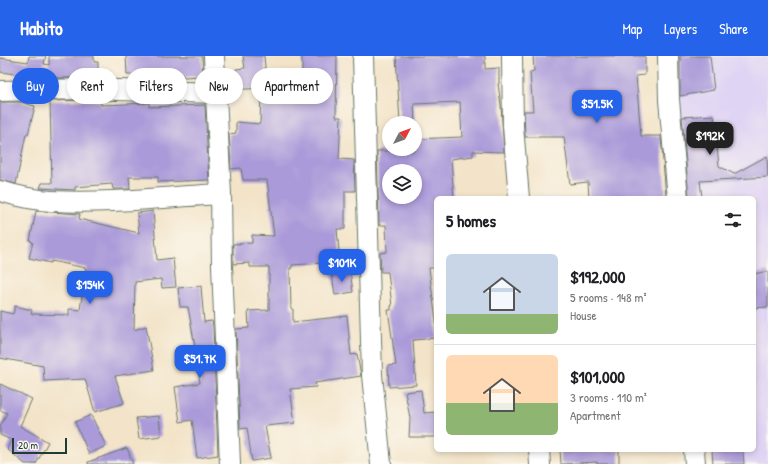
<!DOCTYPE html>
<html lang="en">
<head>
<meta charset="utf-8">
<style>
	body { margin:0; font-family:"Patrick Hand",sans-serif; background:#f6f6f6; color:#202124; height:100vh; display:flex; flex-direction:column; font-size:15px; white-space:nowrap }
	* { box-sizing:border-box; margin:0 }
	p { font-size:13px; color:#757577 }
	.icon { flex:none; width:22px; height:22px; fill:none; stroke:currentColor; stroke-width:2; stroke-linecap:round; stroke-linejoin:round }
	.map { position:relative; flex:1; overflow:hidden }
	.sheet { position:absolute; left:434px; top:140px; width:322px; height:256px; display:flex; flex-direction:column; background:#fff; border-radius:6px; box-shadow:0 2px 6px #0003 }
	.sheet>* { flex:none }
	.banner { position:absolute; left:12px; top:12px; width:362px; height:36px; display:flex; gap:8px }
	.needle { width:26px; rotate:49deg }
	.fabs { position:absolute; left:382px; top:60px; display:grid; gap:8px }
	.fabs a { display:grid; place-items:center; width:40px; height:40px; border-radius:50%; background:#fff; box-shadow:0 2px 6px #0003; font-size:20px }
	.scale { position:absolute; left:12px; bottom:10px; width:55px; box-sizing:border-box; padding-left:4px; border:2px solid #1f3d34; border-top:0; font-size:11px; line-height:14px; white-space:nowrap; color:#1f3d34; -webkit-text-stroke:3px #fbf7ec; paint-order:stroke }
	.price { position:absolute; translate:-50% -34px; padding:0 9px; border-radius:8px; background:#2563eb; color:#fff; font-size:13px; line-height:26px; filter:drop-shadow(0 1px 2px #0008) }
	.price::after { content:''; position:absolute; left:50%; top:24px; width:12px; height:9px; margin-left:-6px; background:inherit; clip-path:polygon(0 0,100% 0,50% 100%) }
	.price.on { background:#222; color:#fff }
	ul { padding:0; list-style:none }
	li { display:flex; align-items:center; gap:12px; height:100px; padding:0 12px }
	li+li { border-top:1px solid #e0e0e0 }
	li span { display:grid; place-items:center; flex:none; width:112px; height:80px; border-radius:6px; color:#555 }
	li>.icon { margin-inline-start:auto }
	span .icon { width:48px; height:48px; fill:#fffc; stroke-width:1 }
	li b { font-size:17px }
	h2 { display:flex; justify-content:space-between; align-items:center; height:48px; padding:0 12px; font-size:17px }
	.chip { padding:0 14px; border-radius:18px; background:#fff; box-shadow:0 2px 6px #0003; font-size:14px; line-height:36px }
	.chip.on { background:#2563eb; color:#fff }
	header { display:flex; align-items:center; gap:24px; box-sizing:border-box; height:56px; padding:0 20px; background:#2563eb; color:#fff }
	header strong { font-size:19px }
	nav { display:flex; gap:22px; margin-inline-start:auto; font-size:14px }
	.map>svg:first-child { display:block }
	.built { fill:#e0d4f4 }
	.building { fill:#aa9ad9; fill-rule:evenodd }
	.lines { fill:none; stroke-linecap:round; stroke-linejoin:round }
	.minor-casing { stroke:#697768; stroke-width:22 }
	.minor { stroke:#fff; stroke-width:20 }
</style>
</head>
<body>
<header>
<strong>Habito</strong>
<nav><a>Map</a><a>Layers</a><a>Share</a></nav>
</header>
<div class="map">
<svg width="768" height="408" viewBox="0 0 768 408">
	<rect width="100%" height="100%" fill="#fbf7ec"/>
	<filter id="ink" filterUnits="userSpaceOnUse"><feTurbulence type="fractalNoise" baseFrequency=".025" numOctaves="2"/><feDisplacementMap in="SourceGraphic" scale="8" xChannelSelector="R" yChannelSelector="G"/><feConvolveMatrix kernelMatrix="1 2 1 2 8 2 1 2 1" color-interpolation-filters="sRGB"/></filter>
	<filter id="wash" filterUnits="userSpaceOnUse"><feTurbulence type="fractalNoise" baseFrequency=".012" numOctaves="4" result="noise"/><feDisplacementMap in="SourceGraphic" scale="16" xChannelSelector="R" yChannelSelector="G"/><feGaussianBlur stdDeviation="0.9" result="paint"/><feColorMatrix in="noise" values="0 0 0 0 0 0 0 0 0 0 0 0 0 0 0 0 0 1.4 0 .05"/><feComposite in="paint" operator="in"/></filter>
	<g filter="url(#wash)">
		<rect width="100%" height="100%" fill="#f3e4c9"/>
		<path class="built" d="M678 0H768V408H712L711 394H754V142H685L680 85Z"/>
		<g id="blocks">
			<path class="building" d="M29 0H46L44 8 49 9V0H94V6H98V22H48L0 16V2L28 6Z
				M126 0H202L203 20 183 21V19L156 21V18L127 19Z
				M243 0H264L267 32 227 34 226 15H236V13L245 12Z
				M302 0H337L336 61H341L339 103 354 104 355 135H345V173H337L340 206 292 209V212H290L291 253H293V266L347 260 351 299 357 298 361 320 315 327 316 331 290 333 295 367 265 370 271 402 252 405 247 372 240 373 236 273 249 272 248 255 269 254V211H250V207L233 208V188L252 187V179L274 180 267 124H243L241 112 231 113 229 78 236 77V66L260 68 261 36 302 38Z
				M396 0H485V13L499 12V28H498L501 49 504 96 473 95V100L451 103 454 142H436L435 212H429L436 265V282L413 284 416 329 389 331 388 310 396 309 388 254H391V250H392L388 216H381L380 197 387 196 386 169H379L377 95H415V83L462 81 460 46 414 48 415 67H400ZM389 115H415V141H389Z
				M533 0H645V19L636 20 641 80H661L666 142H589L588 126 570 128 564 81H525L524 55H533L530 16 534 15Z
				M680 0H710L714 34 680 40Z
				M85 44 101 45V49L149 47V51L205 49 209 124 158 126V121H129L130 133H113L112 128 75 131V134L40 132 42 127H52L50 45Z
				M0 46H20L35 50 28 78H26L16 128 0 124Z
				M714 59 719 110 734 118 767 100 768 121 700 125 702 142H689L682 61Z
				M36 155 80 158 79 163 139 177 137 157 153 155 157 204 173 202 176 231 162 232 161 223 135 226 134 274 146 270 154 314 115 320 124 347 95 356 85 323 44 325 43 310 0 302V255L13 258 15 250 32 254 31 258 69 259V253L80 254 86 212 51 205V207L29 202 33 186 30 185Z
				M350 215 353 236 335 239 332 218Z
				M768 215V251L754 252V218Z
				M201 230 204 266 212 265 213 270 218 399 197 402 192 364 180 366 175 331 200 327 197 308H198L188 251H180L178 232Z
				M0 328 32 343 20 370 48 386 36 408H25L7 393 11 384 0 379V371L7 357 0 354Z
				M421 334 424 357 436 356V381H409L410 362 405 336Z
				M91 359 106 390 89 398 75 366Z
				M159 360 161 380 139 383 136 362Z
				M127 392 133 408H88V406Z
				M560 394H619V408H597V406L561 408Z
				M712 394H743L744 408H713Z"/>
		</g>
	</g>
	<g filter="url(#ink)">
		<use href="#blocks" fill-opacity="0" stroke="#697768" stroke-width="1"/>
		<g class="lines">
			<g class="minor-casing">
				<path id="minor" d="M214 0 221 138 222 209 230 408
					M363 0 372 319 381 408
					M512 0 513 70 519 142
					M668 0 669 44 678 142
					M0 35 85 33 216 37
					M0 135C17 140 33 144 51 145 107 148 165 141 221 138
					M539 394 540 408
					M694 394 695 408"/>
			</g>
			<use href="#minor" class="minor"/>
		</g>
	</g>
</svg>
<div class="fabs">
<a><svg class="needle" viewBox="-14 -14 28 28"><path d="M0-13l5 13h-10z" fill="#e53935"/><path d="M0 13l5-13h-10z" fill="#757577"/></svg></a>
<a><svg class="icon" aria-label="layers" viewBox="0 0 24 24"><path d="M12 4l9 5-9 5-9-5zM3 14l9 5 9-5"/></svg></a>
</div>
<div class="scale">20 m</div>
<b class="price" style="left:597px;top:68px">$51.5K</b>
<b class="price on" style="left:710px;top:100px">$192K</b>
<b class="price" style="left:342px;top:227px">$101K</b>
<b class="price" style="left:90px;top:249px">$154K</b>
<b class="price" style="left:200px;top:323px">$51.7K</b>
<div class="banner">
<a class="chip on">Buy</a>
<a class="chip">Rent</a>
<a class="chip">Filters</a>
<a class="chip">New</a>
<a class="chip">Apartment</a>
</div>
<section class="sheet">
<h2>5 homes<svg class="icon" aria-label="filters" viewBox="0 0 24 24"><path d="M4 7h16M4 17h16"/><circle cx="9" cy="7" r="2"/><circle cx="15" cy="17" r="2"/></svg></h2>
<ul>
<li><span style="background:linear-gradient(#c9d6e8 75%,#8fb573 0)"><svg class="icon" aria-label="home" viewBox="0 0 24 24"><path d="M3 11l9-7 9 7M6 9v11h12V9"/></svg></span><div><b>$192,000</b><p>5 rooms · 148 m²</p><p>House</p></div></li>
<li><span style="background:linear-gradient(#ffd9b3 60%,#8fb573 0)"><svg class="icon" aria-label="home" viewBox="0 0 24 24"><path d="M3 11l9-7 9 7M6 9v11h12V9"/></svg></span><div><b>$101,000</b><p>3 rooms · 110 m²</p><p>Apartment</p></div></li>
</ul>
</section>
</div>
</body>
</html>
